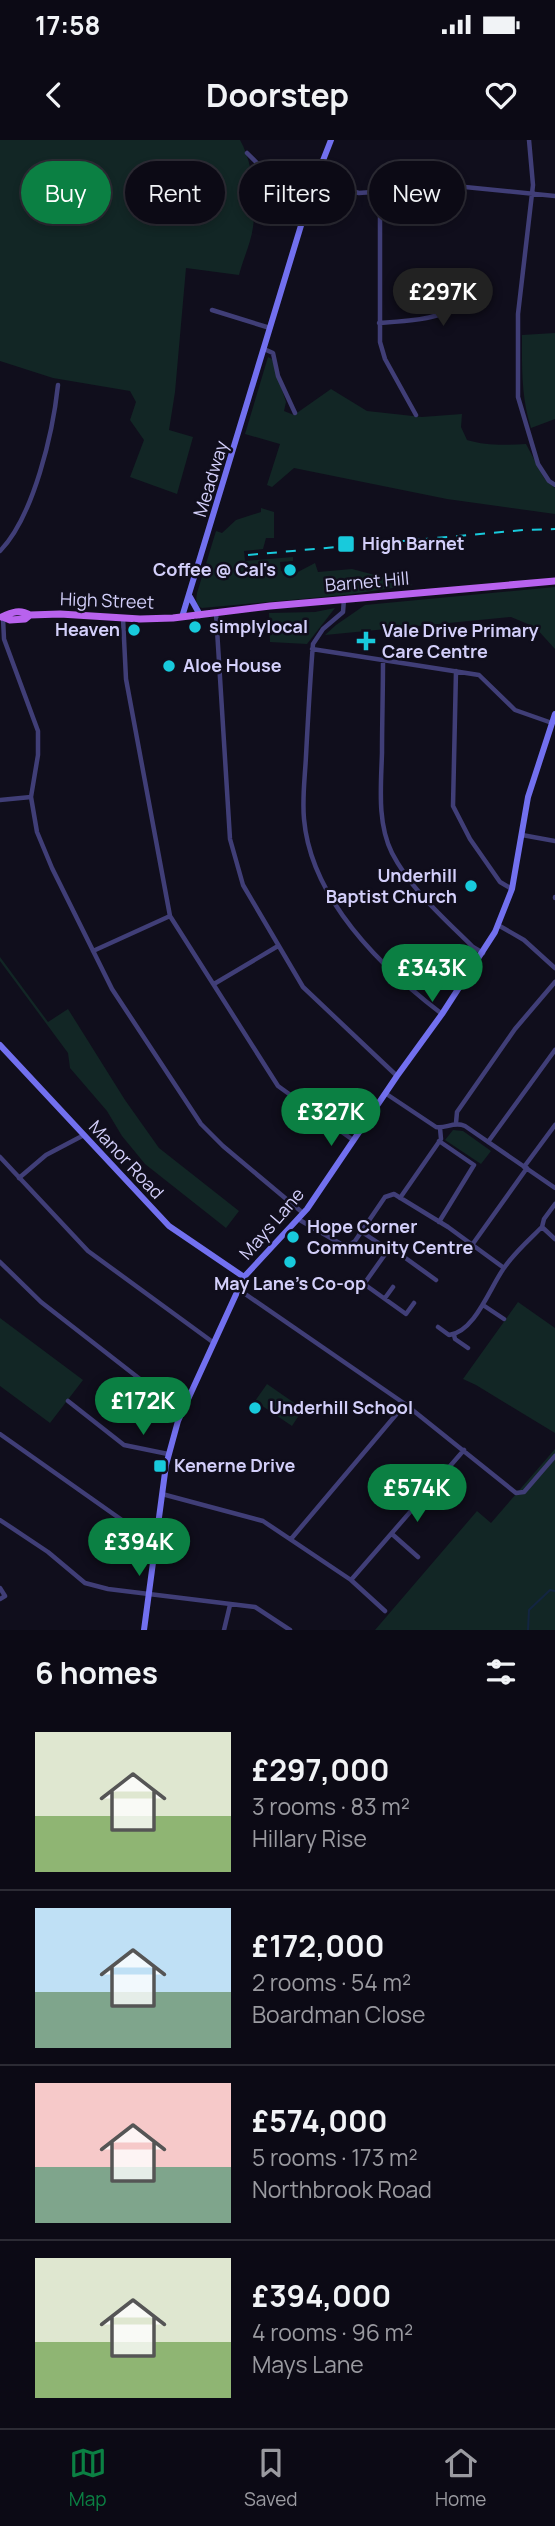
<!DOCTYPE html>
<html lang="en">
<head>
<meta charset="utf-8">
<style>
	body { margin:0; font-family:Manrope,sans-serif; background:#15131e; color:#f1f3f6; height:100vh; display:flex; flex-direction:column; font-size:26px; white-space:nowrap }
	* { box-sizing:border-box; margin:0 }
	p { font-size:23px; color:#9a9aa0 }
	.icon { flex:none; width:38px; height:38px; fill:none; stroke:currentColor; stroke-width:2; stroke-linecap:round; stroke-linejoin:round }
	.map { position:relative; height:1490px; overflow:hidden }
	.side { display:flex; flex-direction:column; background:#0c0a15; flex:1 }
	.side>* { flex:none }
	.top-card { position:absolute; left:21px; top:21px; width:514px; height:63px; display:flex; gap:14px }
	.price { position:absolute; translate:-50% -60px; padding:0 16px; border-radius:24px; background:#0b8043; color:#fff; font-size:23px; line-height:46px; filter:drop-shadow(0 2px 4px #0008) }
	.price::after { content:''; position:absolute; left:50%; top:42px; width:21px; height:16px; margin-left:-10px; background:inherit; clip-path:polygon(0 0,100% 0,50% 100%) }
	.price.on { background:#222; color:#fff }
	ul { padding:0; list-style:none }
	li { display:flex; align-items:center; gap:21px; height:175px; padding:0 35px }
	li+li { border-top:2px solid #2c2b34 }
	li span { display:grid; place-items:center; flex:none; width:196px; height:140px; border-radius:0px; color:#555 }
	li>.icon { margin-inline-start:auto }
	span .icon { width:84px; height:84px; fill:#fffc; stroke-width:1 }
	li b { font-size:30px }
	h2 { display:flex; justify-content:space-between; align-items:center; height:84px; padding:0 35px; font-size:30px }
	.pill { padding:0 24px; border-radius:32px; background:#0c0a15; box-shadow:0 4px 10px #0003,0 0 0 2px #2c2b34; font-size:24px; line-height:63px }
	.pill.on { background:#0b8043; color:#fff }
	.status { display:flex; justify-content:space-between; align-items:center; height:49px; padding:0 35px; background:#0c0a15; direction:ltr }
	.status svg { height:19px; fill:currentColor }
	header { display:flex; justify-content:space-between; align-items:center; height:91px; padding:0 35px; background:#0c0a15; font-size:32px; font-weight:700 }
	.dock { display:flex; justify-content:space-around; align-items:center; height:98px; border-top:2px solid #2c2b34; background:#0c0a15; font-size:19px; color:#9a9aa0 }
	.dock a { display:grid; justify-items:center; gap:4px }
	.dock .on { color:#0b8043 }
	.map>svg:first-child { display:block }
	.green { fill:#122625 }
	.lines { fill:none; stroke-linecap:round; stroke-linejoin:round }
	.stream { stroke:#132541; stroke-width:2 }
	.street { stroke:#403e77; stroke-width:4.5 }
	.secondary { stroke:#7270ef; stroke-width:6 }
	.primary { stroke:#b862ee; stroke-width:7 }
	.rail { stroke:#18cadc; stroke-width:2; stroke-dasharray:10 9; stroke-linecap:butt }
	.poi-dot { fill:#18cadc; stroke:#100e1c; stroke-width:2.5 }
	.labels { text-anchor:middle; stroke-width:5; stroke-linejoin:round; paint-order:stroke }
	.street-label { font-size:18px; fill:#d3cffa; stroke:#100e1c }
	.poi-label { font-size:18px; font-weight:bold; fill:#d3cffa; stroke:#100e1c; text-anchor:start }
</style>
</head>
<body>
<div class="status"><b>17:58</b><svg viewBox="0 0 49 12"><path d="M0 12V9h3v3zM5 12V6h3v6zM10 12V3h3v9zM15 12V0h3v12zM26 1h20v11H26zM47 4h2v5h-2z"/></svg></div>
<header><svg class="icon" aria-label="back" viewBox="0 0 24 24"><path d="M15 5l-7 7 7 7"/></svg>Doorstep<svg class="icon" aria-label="heart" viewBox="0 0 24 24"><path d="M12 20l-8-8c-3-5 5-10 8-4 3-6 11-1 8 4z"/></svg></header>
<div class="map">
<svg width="555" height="1490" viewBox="0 0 555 1490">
	<rect width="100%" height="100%" fill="#100e1c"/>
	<path class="green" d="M0 0H240C253 23 257 60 253 87 251 103 243 119 239 135L186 128 175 252 169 290 193 297 177 354 130 337 144 300 130 280 136 262 130 251 53 238 0 221Z
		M555 193V279L531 288C521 256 522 227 522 195Z
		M268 217 272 219 286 262 284 271 294 275 331 249 367 271 422 277 462 274 461 287 467 300C487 306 505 305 526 304L544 338 555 348V374L447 359 294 328 272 347 267 345 280 304 245 294Z
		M261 368 274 372V398H266L263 409 244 411 245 421 293 417V421L280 422 281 431 296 433 315 423 318 432 352 429 413 445 345 455 202 468C195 465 196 460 197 453L216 391 222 393 236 380 261 372Z
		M555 447V509L535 487 511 477 325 495 336 485 365 465Z
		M335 468 307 504 270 502 269 473 315 472Z
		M0 817 48 882 68 869 125 960 159 1008 239 1071 226 1088 145 1024 122 996 107 971 70 928 68 913 0 821Z
		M453 990 463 991 491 1011 481 1024 445 1000Z
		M518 1162 555 1188V1293L476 1245 463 1239Z
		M0 1178 83 1240 50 1283 0 1246Z
		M267 1244 303 1269 292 1286 255 1261Z
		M555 1309V1490H375L477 1371 491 1383Z"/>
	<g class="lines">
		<path class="stream" d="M528 1490 529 1470 550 1450 555 1451"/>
		<path class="street" d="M529 0 533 45 518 174V257L538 324 549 341 555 345
			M247 13 257 23 263 27 315 42
			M315 41 359 53 455 46 555 56
			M380 52V202L385 219 416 275
			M212 170 270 188
			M379 183C394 182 442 180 450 168 455 160 453 145 454 135
			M264 209 273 213 278 236 295 273
			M0 411C34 376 53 292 58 245
			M344 459 343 472 323 489 313 504C310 541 308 578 306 616 305 637 302 658 304 679 311 759 382 828 442 874
			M216 473 230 699 243 745 303 847 397 936
			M3 478 4 499 38 591V615L31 657 37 692 52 728 112 849 201 984 223 1006 303 1073
			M123 478 126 539 170 776 278 946 353 1000
			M312 509 479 535 515 570 552 583
			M383 521C383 552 382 582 382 613 381 646 377 683 392 713 411 750 445 779 473 807L483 813
			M456 531 453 666 470 699 500 742 512 749
			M0 660 31 657
			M522 695 555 701
			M555 758V757
			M498 785 524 800 555 828
			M93 811 170 776
			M214 844 278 806
			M385 953 436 987C446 989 454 981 465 986L555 1048
			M456 983 457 972 515 889 555 842
			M488 1002 555 910
			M0 1017 88 1111 214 1203
			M524 1027 555 985
			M19 1038 46 1015 84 995
			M400 1058 441 999 440 988
			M298 1079 341 1104 349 1105 355 1101 385 1057 394 1054 448 1087 504 1128
			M439 1082 474 1025 439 1001
			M542 1087 544 1079 555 1064
			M542 1087 555 1099
			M362 1092 386 1108 393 1109 436 1140
			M472 1105 527 1028
			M386 1108V1113L364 1144 406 1174 414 1163
			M0 1122 41 1162 145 1243 184 1268
			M238 1149 405 1264 516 1353 524 1352 555 1316
			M385 1158 393 1147
			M483 1165 504 1179
			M438 1187 449 1195C475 1192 490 1147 504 1128 514 1113 529 1100 542 1087
			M454 1195 455 1199 468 1208
			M68 1261 124 1305 168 1314
			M0 1294 129 1385 158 1389
			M162 1354 263 1381 351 1440 385 1471
			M0 1380 48 1412 85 1443 108 1449 255 1467 290 1490
			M392 1394 418 1417
			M291 1399 405 1264
			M351 1440 464 1310
			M0 1448 5 1456 0 1459
			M224 1490 230 1465"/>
		<path class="secondary" d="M190 457 200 475
			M182 477 313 46 331 0
			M0 905 169 1086 244 1137
			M144 1490 166 1325 178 1281 244 1137 307 1069 397 936 442 874 495 792 512 749 528 657 555 574"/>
		<path class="primary" d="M2 477C12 472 20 469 30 475
			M3 477 10 480 25 479 30 475 60 474 140 479 173 478 270 466 555 441"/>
		<path class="rail" d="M248 415 524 390 555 389"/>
	</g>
	<g class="poi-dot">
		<rect x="337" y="395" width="18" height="18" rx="3.5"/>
		<circle cx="290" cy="430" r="7"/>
		<circle cx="195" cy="487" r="7"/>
		<circle cx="134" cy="490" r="7"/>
		<path d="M362.5 490.5h7v7h7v7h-7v7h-7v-7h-7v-7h7z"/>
		<circle cx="169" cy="526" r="7"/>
		<circle cx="471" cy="746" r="7"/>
		<circle cx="293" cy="1097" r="7"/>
		<circle cx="290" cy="1122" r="7"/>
		<circle cx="255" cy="1268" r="7"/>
		<rect x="153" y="1319" width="14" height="14" rx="3.5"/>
	</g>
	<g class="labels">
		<g class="street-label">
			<text transform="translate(211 339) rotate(-73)" y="6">Meadway</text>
			<text transform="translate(367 442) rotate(-5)" y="6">Barnet Hill</text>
			<text transform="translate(107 461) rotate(2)" y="6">High Street</text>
			<text transform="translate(126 1020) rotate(47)" y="6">Manor Road</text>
			<text transform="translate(272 1084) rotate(-49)" y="6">Mays Lane</text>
		</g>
		<g class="poi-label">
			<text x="362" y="410">High Barnet</text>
			<text x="276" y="436" text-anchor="end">Coffee @ Cal's</text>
			<text x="209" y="493">simplylocal</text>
			<text x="120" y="496" text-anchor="end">Heaven</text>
			<text x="382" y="497">Vale Drive Primary<tspan x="382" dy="21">Care Centre</tspan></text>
			<text x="183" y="532">Aloe House</text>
			<text x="457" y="742" text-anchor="end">Underhill<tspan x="457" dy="21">Baptist Church</tspan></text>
			<text x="307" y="1093">Hope Corner<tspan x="307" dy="21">Community Centre</tspan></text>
			<text x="290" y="1150" text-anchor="middle">May Lane's Co-op</text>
			<text x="269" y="1274">Underhill School</text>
			<text x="174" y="1332">Kenerne Drive</text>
		</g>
	</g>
</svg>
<b class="price on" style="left:443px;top:188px">£297K</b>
<b class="price" style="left:432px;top:864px">£343K</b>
<b class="price" style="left:331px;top:1008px">£327K</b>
<b class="price" style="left:143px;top:1297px">£172K</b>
<b class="price" style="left:417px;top:1384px">£574K</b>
<b class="price" style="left:139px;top:1438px">£394K</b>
<div class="top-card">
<a class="pill on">Buy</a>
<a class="pill">Rent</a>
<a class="pill">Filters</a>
<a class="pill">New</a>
</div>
</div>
<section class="side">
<h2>6 homes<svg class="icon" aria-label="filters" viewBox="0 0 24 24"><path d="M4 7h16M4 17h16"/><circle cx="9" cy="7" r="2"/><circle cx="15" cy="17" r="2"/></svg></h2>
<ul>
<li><span style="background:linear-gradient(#dfe7d0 60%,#8fb573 0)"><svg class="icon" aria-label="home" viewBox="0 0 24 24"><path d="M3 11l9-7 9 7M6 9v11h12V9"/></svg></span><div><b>£297,000</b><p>3 rooms · 83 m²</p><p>Hillary Rise</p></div></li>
<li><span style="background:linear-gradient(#bfe0f5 60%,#7fa58c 0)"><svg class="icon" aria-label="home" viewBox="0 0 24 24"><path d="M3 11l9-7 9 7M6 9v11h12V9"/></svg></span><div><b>£172,000</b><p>2 rooms · 54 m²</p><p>Boardman Close</p></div></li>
<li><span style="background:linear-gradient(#f6c9c9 60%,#7fa58c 0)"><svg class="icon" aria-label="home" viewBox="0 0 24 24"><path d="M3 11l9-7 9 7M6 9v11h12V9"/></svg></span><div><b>£574,000</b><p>5 rooms · 173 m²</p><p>Northbrook Road</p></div></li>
<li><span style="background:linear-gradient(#dfe7d0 60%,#8fb573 0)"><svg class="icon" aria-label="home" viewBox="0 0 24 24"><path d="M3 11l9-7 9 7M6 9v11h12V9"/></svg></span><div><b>£394,000</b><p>4 rooms · 96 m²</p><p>Mays Lane</p></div></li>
</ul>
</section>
<nav class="dock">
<a class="on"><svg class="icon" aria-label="map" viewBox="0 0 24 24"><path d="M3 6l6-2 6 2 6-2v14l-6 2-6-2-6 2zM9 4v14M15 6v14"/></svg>Map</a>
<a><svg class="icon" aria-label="saved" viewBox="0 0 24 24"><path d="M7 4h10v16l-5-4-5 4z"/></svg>Saved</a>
<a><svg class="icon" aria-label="home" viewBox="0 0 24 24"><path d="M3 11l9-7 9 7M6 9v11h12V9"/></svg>Home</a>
</nav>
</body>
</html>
